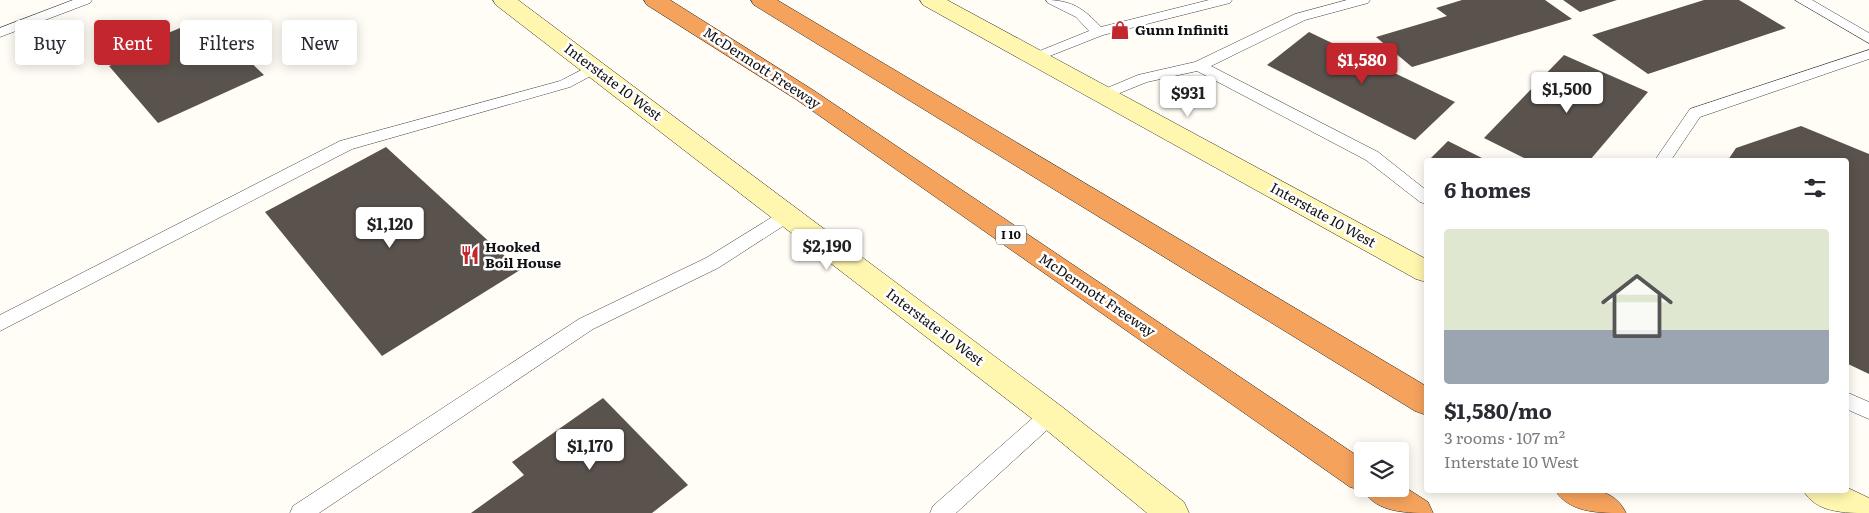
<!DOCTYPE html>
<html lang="en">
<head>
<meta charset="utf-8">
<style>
	body { margin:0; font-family:Literata,serif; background:#f7f7f7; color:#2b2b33; height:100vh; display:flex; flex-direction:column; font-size:19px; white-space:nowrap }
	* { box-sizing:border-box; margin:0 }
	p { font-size:16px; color:#7c7c81 }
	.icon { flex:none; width:28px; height:28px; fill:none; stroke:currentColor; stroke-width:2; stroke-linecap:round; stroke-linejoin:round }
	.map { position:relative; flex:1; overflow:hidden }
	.sheet { position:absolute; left:1424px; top:158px; width:425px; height:335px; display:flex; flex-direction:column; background:#fff; border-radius:5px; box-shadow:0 2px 12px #0003 }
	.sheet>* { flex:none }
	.top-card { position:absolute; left:15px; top:20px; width:475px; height:45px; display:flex; gap:10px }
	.controls { position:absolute; left:1354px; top:442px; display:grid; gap:10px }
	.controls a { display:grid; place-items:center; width:55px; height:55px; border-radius:5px; background:#fff; box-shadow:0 2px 12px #0003; font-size:25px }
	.price { position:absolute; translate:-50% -42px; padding:0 11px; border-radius:5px; background:#fff; color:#222; font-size:16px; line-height:32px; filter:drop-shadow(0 1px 2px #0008) }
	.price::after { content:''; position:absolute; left:50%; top:30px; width:15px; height:11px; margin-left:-8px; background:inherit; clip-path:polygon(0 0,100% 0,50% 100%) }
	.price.current { background:#c4262e; color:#fff }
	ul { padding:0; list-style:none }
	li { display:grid; align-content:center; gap:10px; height:265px; padding:0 20px }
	li span { display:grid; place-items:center; height:155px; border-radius:5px; color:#555 }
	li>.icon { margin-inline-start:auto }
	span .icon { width:90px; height:90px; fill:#fffc; stroke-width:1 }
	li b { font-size:21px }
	h2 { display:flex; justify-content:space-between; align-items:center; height:60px; padding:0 20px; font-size:21px }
	.pill { padding:0 18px; border-radius:5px; background:#fff; box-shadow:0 2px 12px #0003; font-size:18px; line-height:45px }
	.pill.current { background:#c4262e; color:#fff }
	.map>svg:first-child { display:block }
	.building { fill:#5a524d }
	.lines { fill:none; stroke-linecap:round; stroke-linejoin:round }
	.service-casing { stroke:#444; stroke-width:1 }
	.secondary-casing { stroke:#333; stroke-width:1 }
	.motorway-casing { stroke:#222; stroke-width:1 }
	.service { fill:#fff; fill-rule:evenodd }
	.secondary { fill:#fff6b0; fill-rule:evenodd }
	.motorway { fill:#f5a25d; fill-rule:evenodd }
	.labels { text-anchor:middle; stroke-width:5; stroke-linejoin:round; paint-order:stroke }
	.shield { fill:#fff; stroke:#585858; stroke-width:1 }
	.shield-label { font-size:12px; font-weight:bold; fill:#111 }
	.poi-label { font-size:14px; font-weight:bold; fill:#111; stroke:#fff; text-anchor:start }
	.street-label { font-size:14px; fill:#111; stroke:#fff }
</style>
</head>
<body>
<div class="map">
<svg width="1869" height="513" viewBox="0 0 1869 513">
	<rect width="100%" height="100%" fill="#fffdf5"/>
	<path class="building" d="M1462 0H1545L1572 19 1412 67 1376 37 1447 16 1436 8Z
		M1563 0H1617L1580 12Z
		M1704 0H1739L1786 28 1648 74 1592 35Z
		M197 21 203 27 211 23 228 40 243 34 254 45 240 52 264 75 158 123 109 66 145 51 139 45Z
		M1309 32 1455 102 1415 140 1267 65Z
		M1564 55 1648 92 1590 160H1528L1484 138Z
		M1801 126 1869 154V374L1846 363V160H1728L1736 148Z
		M1448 141 1486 160H1429Z
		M386 147 520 270 382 356 265 212Z
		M603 398 688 485 652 513H471L524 475 512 462Z"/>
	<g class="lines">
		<g class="service-casing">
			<path id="service" d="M73 0H92L90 3 0 37V28Z
				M1046 0C1072 0 1084 9 1101 27L1209 0H1232L1230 3 1103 35 1037 61 1032 60 1030 57 1032 54 1089 31 1076 17 1048 3Z
				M1347 0H1370L1368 3 1305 20 1211 66 1378 152 1426 190V204L1420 202 1366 160 1197 71 1147 82 1105 99 1100 97 1097 94 1100 91 1138 75 1195 62 1295 14Z
				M1795 0H1812L1869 33V43Z
				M1869 50V59L1700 117 1671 160H1655L1690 109Z
				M595 63 600 65 602 68 600 71 570 87 352 149 0 331V315L340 141 560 81Z
				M788 209 794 211 796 215 794 219 718 268 593 329 319 513H290L293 506 579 319 706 258 782 211Z
				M1846 392 1869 402V419L1846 409Z
				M1050 407 1057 409 1060 415 1057 421 956 513H930L933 506 1043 409Z"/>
		</g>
		<g class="secondary-casing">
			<path id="secondary" d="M493 0H518L1061 406 1184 502 1189 513H1147L1039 424 496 5Z
				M920 0H947L1426 259V282L1416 279 923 5Z
				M1846 487 1869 498V513C1844 513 1816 513 1803 490H1846Z"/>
		</g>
		<g class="motorway-casing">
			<path id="motorway" d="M644 0H670L813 90 1362 459V489H1400V484L1428 502 1433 513C1407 513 1377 513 1364 491L1350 487 797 100 647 5Z
				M751 0H777L1426 386V415L1415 411 754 5Z
				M1555 490C1583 490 1612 484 1626 513 1598 513 1569 513 1555 490Z"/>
		</g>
		<use href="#service" class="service"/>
		<use href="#secondary" class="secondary"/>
		<use href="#motorway" class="motorway"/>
	</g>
	<defs>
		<g id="shop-bare" transform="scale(1.5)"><path d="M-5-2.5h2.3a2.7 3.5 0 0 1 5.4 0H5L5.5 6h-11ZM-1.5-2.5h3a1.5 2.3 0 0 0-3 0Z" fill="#c4262e" stroke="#fff" stroke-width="2.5" paint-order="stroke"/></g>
		<g id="restaurant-bare" transform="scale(1.5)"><path d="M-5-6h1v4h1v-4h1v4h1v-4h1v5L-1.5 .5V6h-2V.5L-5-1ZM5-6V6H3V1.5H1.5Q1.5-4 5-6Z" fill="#c4262e" stroke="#fff" stroke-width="2.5" paint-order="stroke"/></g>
	</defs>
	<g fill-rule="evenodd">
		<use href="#shop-bare" x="1120" y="30"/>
		<use href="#restaurant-bare" x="470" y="255"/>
	</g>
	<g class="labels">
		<rect class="shield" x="996" y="225.5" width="30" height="19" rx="4"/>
		<g class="shield-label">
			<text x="1011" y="239">I 10</text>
		</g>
		<g class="poi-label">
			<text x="1135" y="35">Gunn Infiniti</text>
			<text x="485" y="252">Hooked<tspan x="485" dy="16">Boil House</tspan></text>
		</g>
		<g class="street-label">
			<text transform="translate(762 68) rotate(33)" y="5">McDermott Freeway</text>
			<text transform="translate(613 82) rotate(37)" y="5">Interstate 10 West</text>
			<text transform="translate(1323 215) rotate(29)" y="5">Interstate 10 West</text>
			<text transform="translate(1097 295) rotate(34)" y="5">McDermott Freeway</text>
			<text transform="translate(935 327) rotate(37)" y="5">Interstate 10 West</text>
		</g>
	</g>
</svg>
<div class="controls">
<a><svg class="icon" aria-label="layers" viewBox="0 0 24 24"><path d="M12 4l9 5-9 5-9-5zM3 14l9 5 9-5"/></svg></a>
</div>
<b class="price current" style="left:1362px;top:85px">$1,580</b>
<b class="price" style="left:1567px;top:114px">$1,500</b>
<b class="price" style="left:1188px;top:118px">$931</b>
<b class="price" style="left:390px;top:249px">$1,120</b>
<b class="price" style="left:827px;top:271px">$2,190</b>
<b class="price" style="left:590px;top:471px">$1,170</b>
<div class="top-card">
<a class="pill">Buy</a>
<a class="pill current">Rent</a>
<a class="pill">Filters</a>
<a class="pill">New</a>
</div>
<section class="sheet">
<h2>6 homes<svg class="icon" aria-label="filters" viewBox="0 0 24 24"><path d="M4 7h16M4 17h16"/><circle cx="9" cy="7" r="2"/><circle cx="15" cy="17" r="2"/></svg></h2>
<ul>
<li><span style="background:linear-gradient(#dfe7d0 65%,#9aa5b1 0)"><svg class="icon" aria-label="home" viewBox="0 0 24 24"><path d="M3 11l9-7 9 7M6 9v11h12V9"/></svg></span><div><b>$1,580/mo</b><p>3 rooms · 107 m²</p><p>Interstate 10 West</p></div></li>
</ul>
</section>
</div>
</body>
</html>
